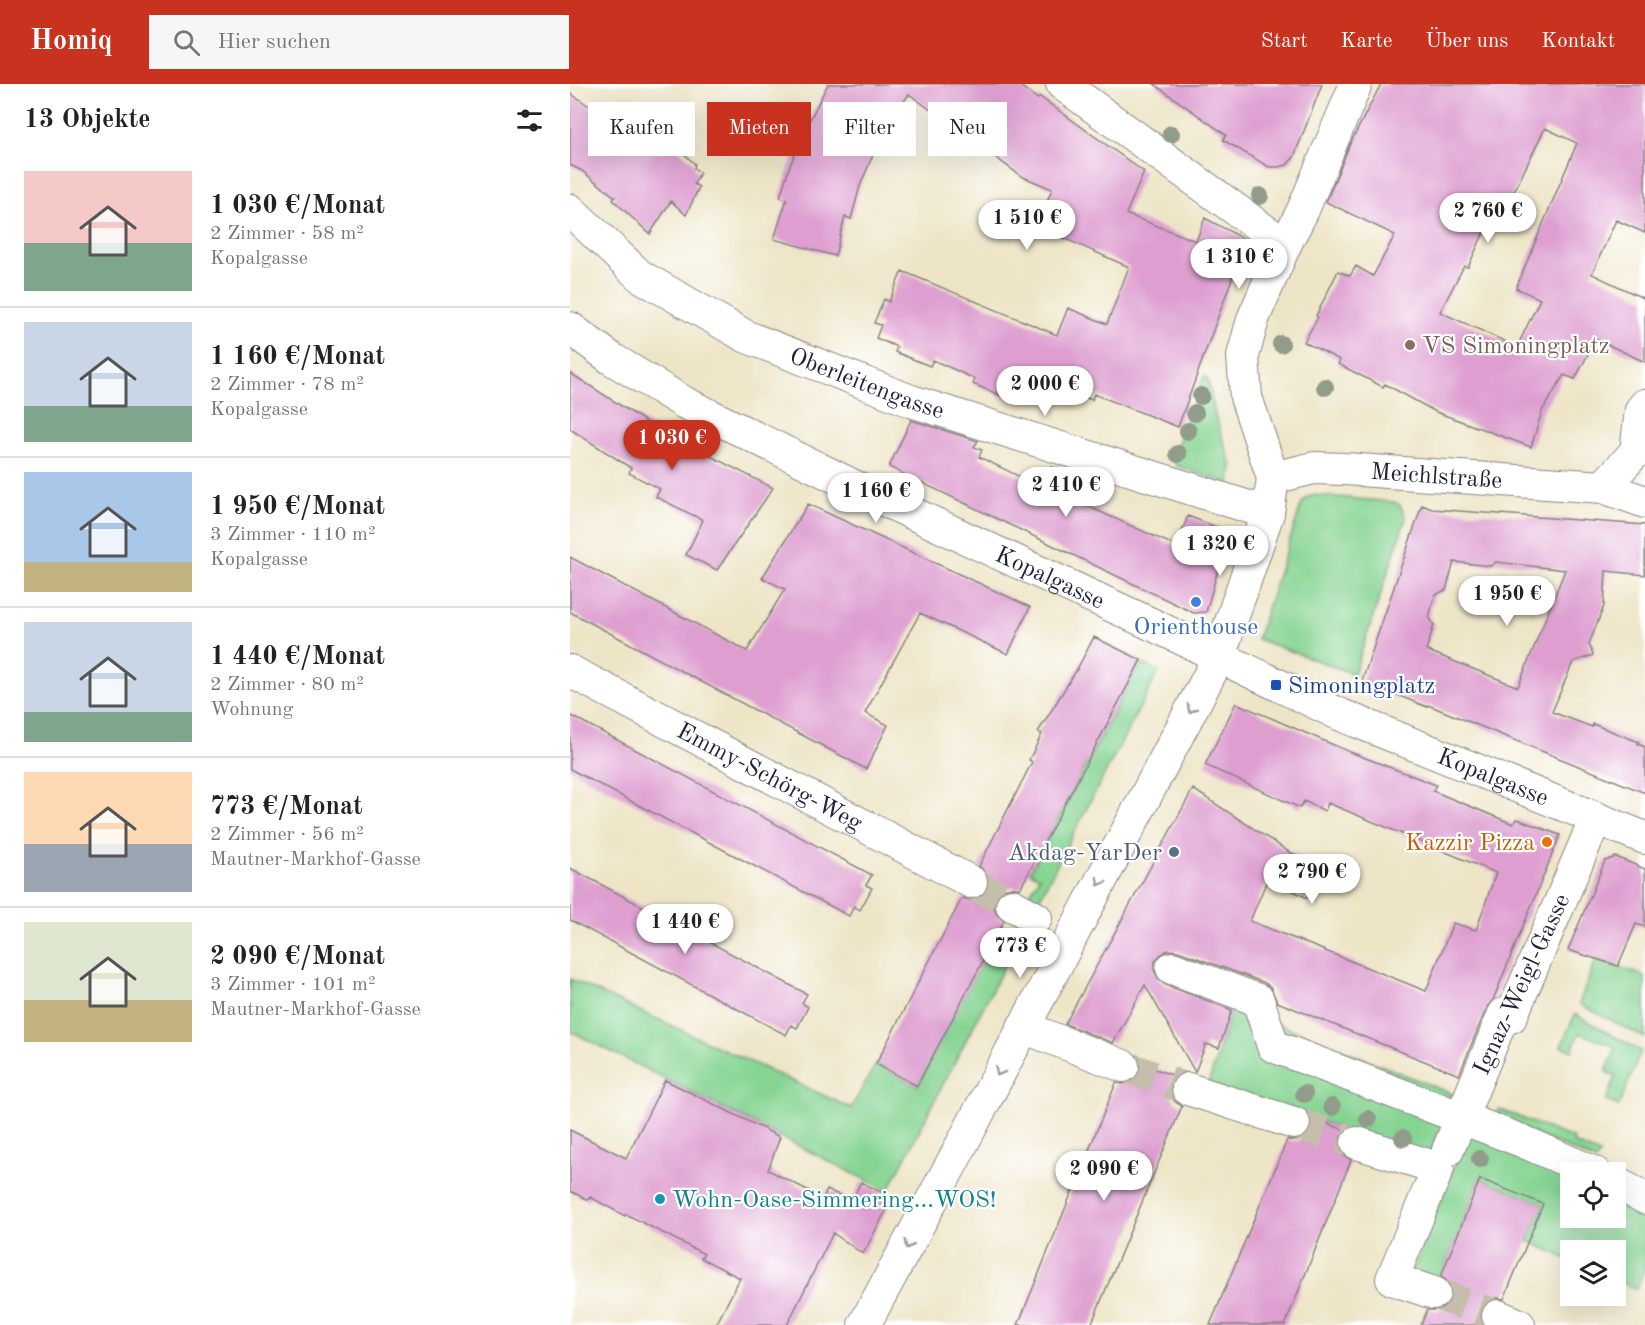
<!DOCTYPE html>
<html lang="de">
<head>
<meta charset="utf-8">
<style>
	body { margin:0; font-family:"Old Standard TT",serif; background:#f6f6f6; color:#222; height:100vh; display:flex; flex-direction:column; font-size:22px; white-space:nowrap }
	* { box-sizing:border-box; margin:0 }
	p { font-size:20px; color:#767676 }
	.icon { flex:none; width:33px; height:33px; fill:none; stroke:currentColor; stroke-width:2; stroke-linecap:round; stroke-linejoin:round }
	.map { position:relative; flex:1; overflow:hidden }
	.sheet { display:flex; flex-direction:column; background:#fff; width:570px }
	.sheet>* { flex:none }
	.hud { position:absolute; left:18px; top:18px; width:570px; height:54px; display:flex; gap:12px }
	.tools { position:absolute; left:990px; top:1078px; display:grid; gap:12px }
	.tools a { display:grid; place-items:center; width:66px; height:66px; border-radius:0px; background:#fff; box-shadow:0 6px 24px #0002; font-size:30px }
	.price { position:absolute; translate:-50% -51px; padding:0 14px; border-radius:21px; background:#fff; color:#222; font-size:20px; line-height:39px; filter:drop-shadow(0 2px 3px #0008) }
	.price::after { content:''; position:absolute; left:50%; top:36px; width:18px; height:14px; margin-left:-9px; background:inherit; clip-path:polygon(0 0,100% 0,50% 100%) }
	.price.active { background:#c8321e; color:#fff }
	ul { padding:0; list-style:none }
	li { display:flex; align-items:center; gap:18px; height:150px; padding:0 24px }
	li+li { border-top:2px solid #e0e0e0 }
	li span { display:grid; place-items:center; flex:none; width:168px; height:120px; border-radius:0px; color:#555 }
	li>.icon { margin-inline-start:auto }
	span .icon { width:72px; height:72px; fill:#fffc; stroke-width:1 }
	li b { font-size:26px }
	h2 { display:flex; justify-content:space-between; align-items:center; height:72px; padding:0 24px; font-size:26px }
	.tag { padding:0 21px; border-radius:0px; background:#fff; box-shadow:0 6px 24px #0002; font-size:21px; line-height:54px }
	.tag.active { background:#c8321e; color:#fff }
	header { display:flex; align-items:center; gap:36px; box-sizing:border-box; height:84px; padding:0 30px; background:#c8321e; color:#fff }
	header strong { font-size:28px }
	nav { display:flex; gap:33px; margin-inline-start:auto; font-size:21px }
	.search { width:420px; height:54px; background:#f6f6f6; display:flex; align-items:center; gap:15px; box-sizing:border-box; padding:0 21px; border-radius:0px; color:#767676; font-size:22px }
	main { display:flex; flex:1; min-height:0 }
	.map>svg:first-child { display:block }
	.green { fill:#85d492; stroke:#547b66; stroke-width:1.5 }
	.building { fill:#de9fd0; fill-rule:evenodd }
	.lines { fill:none; stroke-linecap:round; stroke-linejoin:round }
	.minor-tunnel { stroke:#c5beab; stroke-width:32; stroke-dasharray:32 16; stroke-linecap:butt }
	.minor-casing { stroke:#888481; stroke-width:34 }
	.minor { stroke:#fff; stroke-width:32 }
	.tree { fill:#919c8a }
	.oneway { stroke:#9c9ca7 }
	.education-dot { fill:#8d6e63; stroke:#fff; stroke-width:2 }
	.shop-dot { fill:#3f7fe0; stroke:#fff; stroke-width:2 }
	.transit-dot { fill:#1a4fb4; stroke:#fff; stroke-width:2 }
	.food-dot { fill:#e8710a; stroke:#fff; stroke-width:2 }
	.service-dot { fill:#5c6f8a; stroke:#fff; stroke-width:2 }
	.culture-dot { fill:#0f9aa8; stroke:#fff; stroke-width:2 }
	.labels { text-anchor:middle; stroke-width:4.5; stroke-linejoin:round; paint-order:stroke }
	.education-label { font-size:24px; fill:#785e54; stroke:#fff; text-anchor:start }
	.street-label { font-size:24px; fill:#22223b; stroke:#fff }
	.shop-label { font-size:24px; fill:#366cbe; stroke:#fff }
	.transit-label { font-size:24px; fill:#164399; stroke:#fff; text-anchor:start }
	.food-label { font-size:24px; fill:#c56008; stroke:#fff; text-anchor:end }
	.service-label { font-size:24px; fill:#4e5e75; stroke:#fff; text-anchor:end }
	.culture-label { font-size:24px; fill:#0d838f; stroke:#fff; text-anchor:start }
</style>
</head>
<body>
<header>
<strong>Homiq</strong>
<div class="search"><svg class="icon" aria-label="search" viewBox="0 0 24 24"><circle cx="10" cy="10" r="6"/><path d="M15 15l6 6"/></svg>Hier suchen</div>
<nav><a>Start</a><a>Karte</a><a>Über uns</a><a>Kontakt</a></nav>
</header>
<main>
<section class="sheet">
<h2>13 Objekte<svg class="icon" aria-label="filters" viewBox="0 0 24 24"><path d="M4 7h16M4 17h16"/><circle cx="9" cy="7" r="2"/><circle cx="15" cy="17" r="2"/></svg></h2>
<ul>
<li><span style="background:linear-gradient(#f6c9c9 60%,#7fa58c 0)"><svg class="icon" aria-label="home" viewBox="0 0 24 24"><path d="M3 11l9-7 9 7M6 9v11h12V9"/></svg></span><div><b>1 030 €/Monat</b><p>2 Zimmer · 58 m²</p><p>Kopalgasse</p></div></li>
<li><span style="background:linear-gradient(#c9d6e8 70%,#7fa58c 0)"><svg class="icon" aria-label="home" viewBox="0 0 24 24"><path d="M3 11l9-7 9 7M6 9v11h12V9"/></svg></span><div><b>1 160 €/Monat</b><p>2 Zimmer · 78 m²</p><p>Kopalgasse</p></div></li>
<li><span style="background:linear-gradient(#a9c7e8 75%,#c2b280 0)"><svg class="icon" aria-label="home" viewBox="0 0 24 24"><path d="M3 11l9-7 9 7M6 9v11h12V9"/></svg></span><div><b>1 950 €/Monat</b><p>3 Zimmer · 110 m²</p><p>Kopalgasse</p></div></li>
<li><span style="background:linear-gradient(#c9d6e8 75%,#7fa58c 0)"><svg class="icon" aria-label="home" viewBox="0 0 24 24"><path d="M3 11l9-7 9 7M6 9v11h12V9"/></svg></span><div><b>1 440 €/Monat</b><p>2 Zimmer · 80 m²</p><p>Wohnung</p></div></li>
<li><span style="background:linear-gradient(#ffd9b3 60%,#9aa5b1 0)"><svg class="icon" aria-label="home" viewBox="0 0 24 24"><path d="M3 11l9-7 9 7M6 9v11h12V9"/></svg></span><div><b>773 €/Monat</b><p>2 Zimmer · 56 m²</p><p>Mautner-Markhof-Gasse</p></div></li>
<li><span style="background:linear-gradient(#dfe7d0 65%,#c2b280 0)"><svg class="icon" aria-label="home" viewBox="0 0 24 24"><path d="M3 11l9-7 9 7M6 9v11h12V9"/></svg></span><div><b>2 090 €/Monat</b><p>3 Zimmer · 101 m²</p><p>Mautner-Markhof-Gasse</p></div></li>
</ul>
</section>
<div class="map">
<svg width="1075" height="1241" viewBox="0 0 1075 1241">
	<rect width="100%" height="100%" fill="#fff"/>
	<filter id="ink" filterUnits="userSpaceOnUse"><feTurbulence type="fractalNoise" baseFrequency=".0167" numOctaves="2"/><feDisplacementMap in="SourceGraphic" scale="12" xChannelSelector="R" yChannelSelector="G"/><feConvolveMatrix kernelMatrix="1 2 1 2 8 2 1 2 1" color-interpolation-filters="sRGB"/></filter>
	<filter id="wash" filterUnits="userSpaceOnUse"><feTurbulence type="fractalNoise" baseFrequency=".008" numOctaves="4" result="noise"/><feDisplacementMap in="SourceGraphic" scale="24" xChannelSelector="R" yChannelSelector="G"/><feGaussianBlur stdDeviation="1.35" result="paint"/><feColorMatrix in="noise" values="0 0 0 0 0 0 0 0 0 0 0 0 0 0 0 0 0 1.4 0 .05"/><feComposite in="paint" operator="in"/></filter>
	<g filter="url(#wash)">
		<rect width="100%" height="100%" fill="#eee5c7"/>
		<path class="green" d="M635 292 638 295 645 331 662 382 660 400 607 382 602 374 633 294Z
			M744 411 824 418 830 421 836 434 784 590 687 555 732 419 738 413Z
			M570 579 589 587 468 817 459 812 469 793 460 788Z
			M446 839 454 844 318 1107 0 947V895L281 1024 306 980 347 1002 425 853 435 858Z
			M1026 875 1075 892V954L1009 920Z
			M665 917 683 922 696 955 872 1037 858 1076 728 1029 637 1003Z
			M1005 930 1071 967 1049 1022 1036 1017 1046 992 1036 988 1046 963 1009 949 1002 967 991 962Z
			M701 937 885 1011 881 1020 709 958Z
			M929 1025 1004 1055 1003 1059 1030 1070 1026 1077 934 1036 927 1028Z
			M898 1047 1000 1090V1134H1046V1113L1075 1128V1184L1067 1205 1046 1196V1167H1000V1176L958 1157 973 1120 910 1095 867 1202 840 1193Z"/>
		<g id="blocks">
			<path class="building" d="M258 0H447L468 15 470 13 574 88 556 130 626 157 635 134 676 156 608 343 524 310 522 316 469 295 460 317 440 309 437 314 403 300 405 295 363 276 360 282 325 268 327 263 306 254 311 241 304 239 314 215 319 218 332 187 487 251 498 224 537 240 559 183 471 144 472 142 468 139 482 105 451 92 339 10 319 40 305 66 290 102 281 135 275 133 265 172 204 155 217 115 210 113 219 84 234 47Z
				M584 0H752L724 73 717 81 708 83H699L653 56 656 51Z
				M811 0H1075V149L1046 136 1022 190 1075 215V278L1026 255 1005 295 994 291 972 327 961 363 866 328 815 300 813 303 768 280 770 276 734 258 748 233 746 232 768 187 780 192 786 182 803 192 825 151 756 118 779 62ZM975 44 1007 59 946 204 970 215 947 263 870 228 894 182 898 183 928 118 937 122Z
				M0 9 56 47 76 68 96 54 125 80 124 84 130 89 124 100 129 103 116 131 101 117 80 150 43 116 45 113 12 87 0 81Z
				M0 289 84 343 203 404 147 486 116 471 133 436 86 413 90 405 59 389 61 384 0 345Z
				M341 336 408 357 404 363 412 366 409 373 473 404 482 383 505 391 497 413 606 462 618 432 659 448 636 528 624 529 319 383Z
				M238 420 460 523 438 570 350 529 295 629 318 641 296 685 0 528V473L177 567 215 505 192 494Z
				M852 421 862 425 1075 441V491L1036 487 1034 522 1019 560 1023 571 1003 578 982 628 1022 643 1023 640 1069 658 1068 660 1075 663V709L858 621 857 623 792 597ZM884 478 921 482 926 478 995 486 948 603 856 566 864 541 859 533 865 511 876 506Z
				M524 553 571 576 450 805 442 803 433 805 426 813 424 822 426 830 434 837 347 1002 306 980 392 814 401 816 410 813 417 806 419 797 416 789 409 782 462 678 459 676 472 650 468 648 506 587Z
				M666 619 780 668 866 701 863 707 943 740 947 735 990 751 923 916 917 923 889 991 707 918 701 904 695 899 608 867 598 866 590 871 585 877 584 886 589 896 596 901 662 926 649 964 636 960 625 988 575 901 543 959 495 940 623 705 719 768 751 782 737 814 698 794 680 837 856 907 883 839 906 846 926 789 758 719 755 727 734 717 730 724 635 681Z
				M0 631 302 791 296 801 302 804 290 826 284 822 279 832 0 685Z
				M1046 773 1075 785V843L1066 840 1048 882 998 866 1035 777Z
				M0 784 237 910 232 919 238 923 227 944 221 941 216 951 0 836Z
				M571 980 605 992 601 1000V1009L604 1017 612 1022 521 1241H448L546 999 555 1000 564 996 569 989Z
				M95 996 210 1053 198 1086 253 1114 257 1106 282 1116 291 1098 323 1114 293 1170 263 1149 217 1241H146L170 1194 131 1174 134 1170 56 1130 55 1132 20 1113 18 1116 0 1107V1046L56 1074Z
				M741 1034 775 1046 770 1053 769 1062 773 1071 781 1076 715 1241H640L717 1056 727 1057 736 1053 741 1044Z
				M910 1095 973 1120 934 1215 925 1214 918 1217 912 1224 910 1234 913 1241H851L857 1226H868L875 1223 881 1215V1205L878 1198 871 1192Z"/>
		</g>
	</g>
	<g filter="url(#ink)">
		<use href="#blocks" fill-opacity="0" stroke="#888481" stroke-width="1.5"/>
		<g class="lines">
			<path class="minor-tunnel" d="M401 798 442 821
				M553 982 618 1005
				M724 1039 787 1059
				M864 1209 928 1232"/>
			<g class="minor-casing">
				<g id="minor">
					<path d="M492 0 715 161"/>
					<path id="s1" d="M0 126 70 192 177 253 341 317 698 429"/>
					<path id="s2" d="M0 244 42 275 115 319 288 404 581 540 771 631 1075 754"/>
					<path d="M1066 368 1071 326 1075 321"/>
					<path id="s3" d="M703 394 744 384 775 385 1033 403 1075 418"/>
					<path d="M1033 403 1075 358"/>
					<path id="s4" d="M0 587 401 798"/>
					<path d="M442 821 466 834"/>
					<path d="M602 884 688 916 703 962 952 1057 1025 1089"/>
					<path d="M453 943 553 982"/>
					<path d="M618 1005 724 1039"/>
					<path d="M787 1059 868 1084 822 1195 864 1209"/>
					<path d="M878 1066 934 930 941 933 1026 734"/>
					<path d="M1046 1099 1075 1114"/>
					<path d="M928 1232 949 1241"/>
					<path d="M294 1241 381 1081 649 573 698 429 703 394 676 313 673 272 683 235 715 161 733 126 786 0"/>
				</g>
			</g>
			<use href="#minor" class="minor"/>
		</g>
		<g class="tree">
			<circle cx="601" cy="50" r="9"/>
			<circle cx="690" cy="112" r="9"/>
			<circle cx="711" cy="260" r="9"/>
			<circle cx="755" cy="303" r="9"/>
			<circle cx="631" cy="312" r="9"/>
			<circle cx="625" cy="329" r="9"/>
			<circle cx="618" cy="347" r="9"/>
			<circle cx="608" cy="370" r="9"/>
			<circle cx="734" cy="1010" r="9"/>
			<circle cx="762" cy="1023" r="9"/>
			<circle cx="798" cy="1035" r="9"/>
			<circle cx="833" cy="1054" r="9"/>
			<circle cx="910" cy="1075" r="9"/>
		</g>
		<defs><path id="oneway-chevron" d="M-2-3.5L2.5 0L-2 3.5" fill="none" stroke-width="1.6" stroke-linecap="round" stroke-linejoin="round" transform="scale(1.5)"/></defs>
		<g class="oneway">
			<use href="#oneway-chevron" transform="translate(621 625) rotate(118)"/>
			<use href="#oneway-chevron" transform="translate(530 798) rotate(118)"/>
			<use href="#oneway-chevron" transform="translate(429 988) rotate(118)"/>
			<use href="#oneway-chevron" transform="translate(338 1161) rotate(118)"/>
		</g>
	</g>
	<circle class="education-dot" cx="840" cy="261" r="6"/>
	<circle class="shop-dot" cx="626" cy="518" r="6"/>
	<rect class="transit-dot" x="700" y="595" width="12" height="12" rx="3"/>
	<circle class="food-dot" cx="977" cy="758" r="6"/>
	<circle class="service-dot" cx="604" cy="768" r="6"/>
	<circle class="culture-dot" cx="90" cy="1115" r="6"/>
	<g class="labels">
		<g class="education-label">
			<text x="852" y="269">VS Simoningplatz</text>
		</g>
		<g class="street-label">
			<text dy="8" stroke="none"><textPath href="#s1" startOffset="348">Oberleitengasse</textPath></text>
			<text dy="8" stroke="none"><textPath href="#s3" startOffset="165">Meichlstraße</textPath></text>
			<text dy="8" stroke="none"><textPath href="#s2" startOffset="542">Kopalgasse</textPath></text>
			<text dy="8" stroke="none"><textPath href="#s4" startOffset="226">Emmy-Schörg-Weg</textPath></text>
			<text dy="8" stroke="none"><textPath href="#s2" startOffset="1028">Kopalgasse</textPath></text>
			<text transform="translate(951 900) rotate(-65)" y="8">Ignaz-Weigl-Gasse</text>
		</g>
		<g class="shop-label">
			<text x="626" y="550">Orienthouse</text>
		</g>
		<g class="transit-label">
			<text x="718" y="609">Simoningplatz</text>
		</g>
		<g class="food-label">
			<text x="965" y="766">Kazzir Pizza</text>
		</g>
		<g class="service-label">
			<text x="592" y="776">Akdag-YarDer</text>
		</g>
		<g class="culture-label">
			<text x="102" y="1123">Wohn-Oase-Simmering...WOS!</text>
		</g>
	</g>
</svg>
<div class="tools">
<a><svg class="icon" aria-label="locate" viewBox="0 0 24 24"><circle cx="12" cy="12" r="6"/><path d="M12 2v4M12 18v4M2 12h4M18 12h4"/></svg></a>
<a><svg class="icon" aria-label="layers" viewBox="0 0 24 24"><path d="M12 4l9 5-9 5-9-5zM3 14l9 5 9-5"/></svg></a>
</div>
<b class="price" style="left:918px;top:160px">2 760 €</b>
<b class="price" style="left:457px;top:167px">1 510 €</b>
<b class="price" style="left:669px;top:206px">1 310 €</b>
<b class="price" style="left:475px;top:333px">2 000 €</b>
<b class="price active" style="left:102px;top:387px">1 030 €</b>
<b class="price" style="left:496px;top:434px">2 410 €</b>
<b class="price" style="left:306px;top:440px">1 160 €</b>
<b class="price" style="left:650px;top:493px">1 320 €</b>
<b class="price" style="left:937px;top:543px">1 950 €</b>
<b class="price" style="left:742px;top:821px">2 790 €</b>
<b class="price" style="left:115px;top:871px">1 440 €</b>
<b class="price" style="left:450px;top:895px">773 €</b>
<b class="price" style="left:534px;top:1118px">2 090 €</b>
<div class="hud">
<a class="tag">Kaufen</a>
<a class="tag active">Mieten</a>
<a class="tag">Filter</a>
<a class="tag">Neu</a>
</div>
</div>
</main>
</body>
</html>
